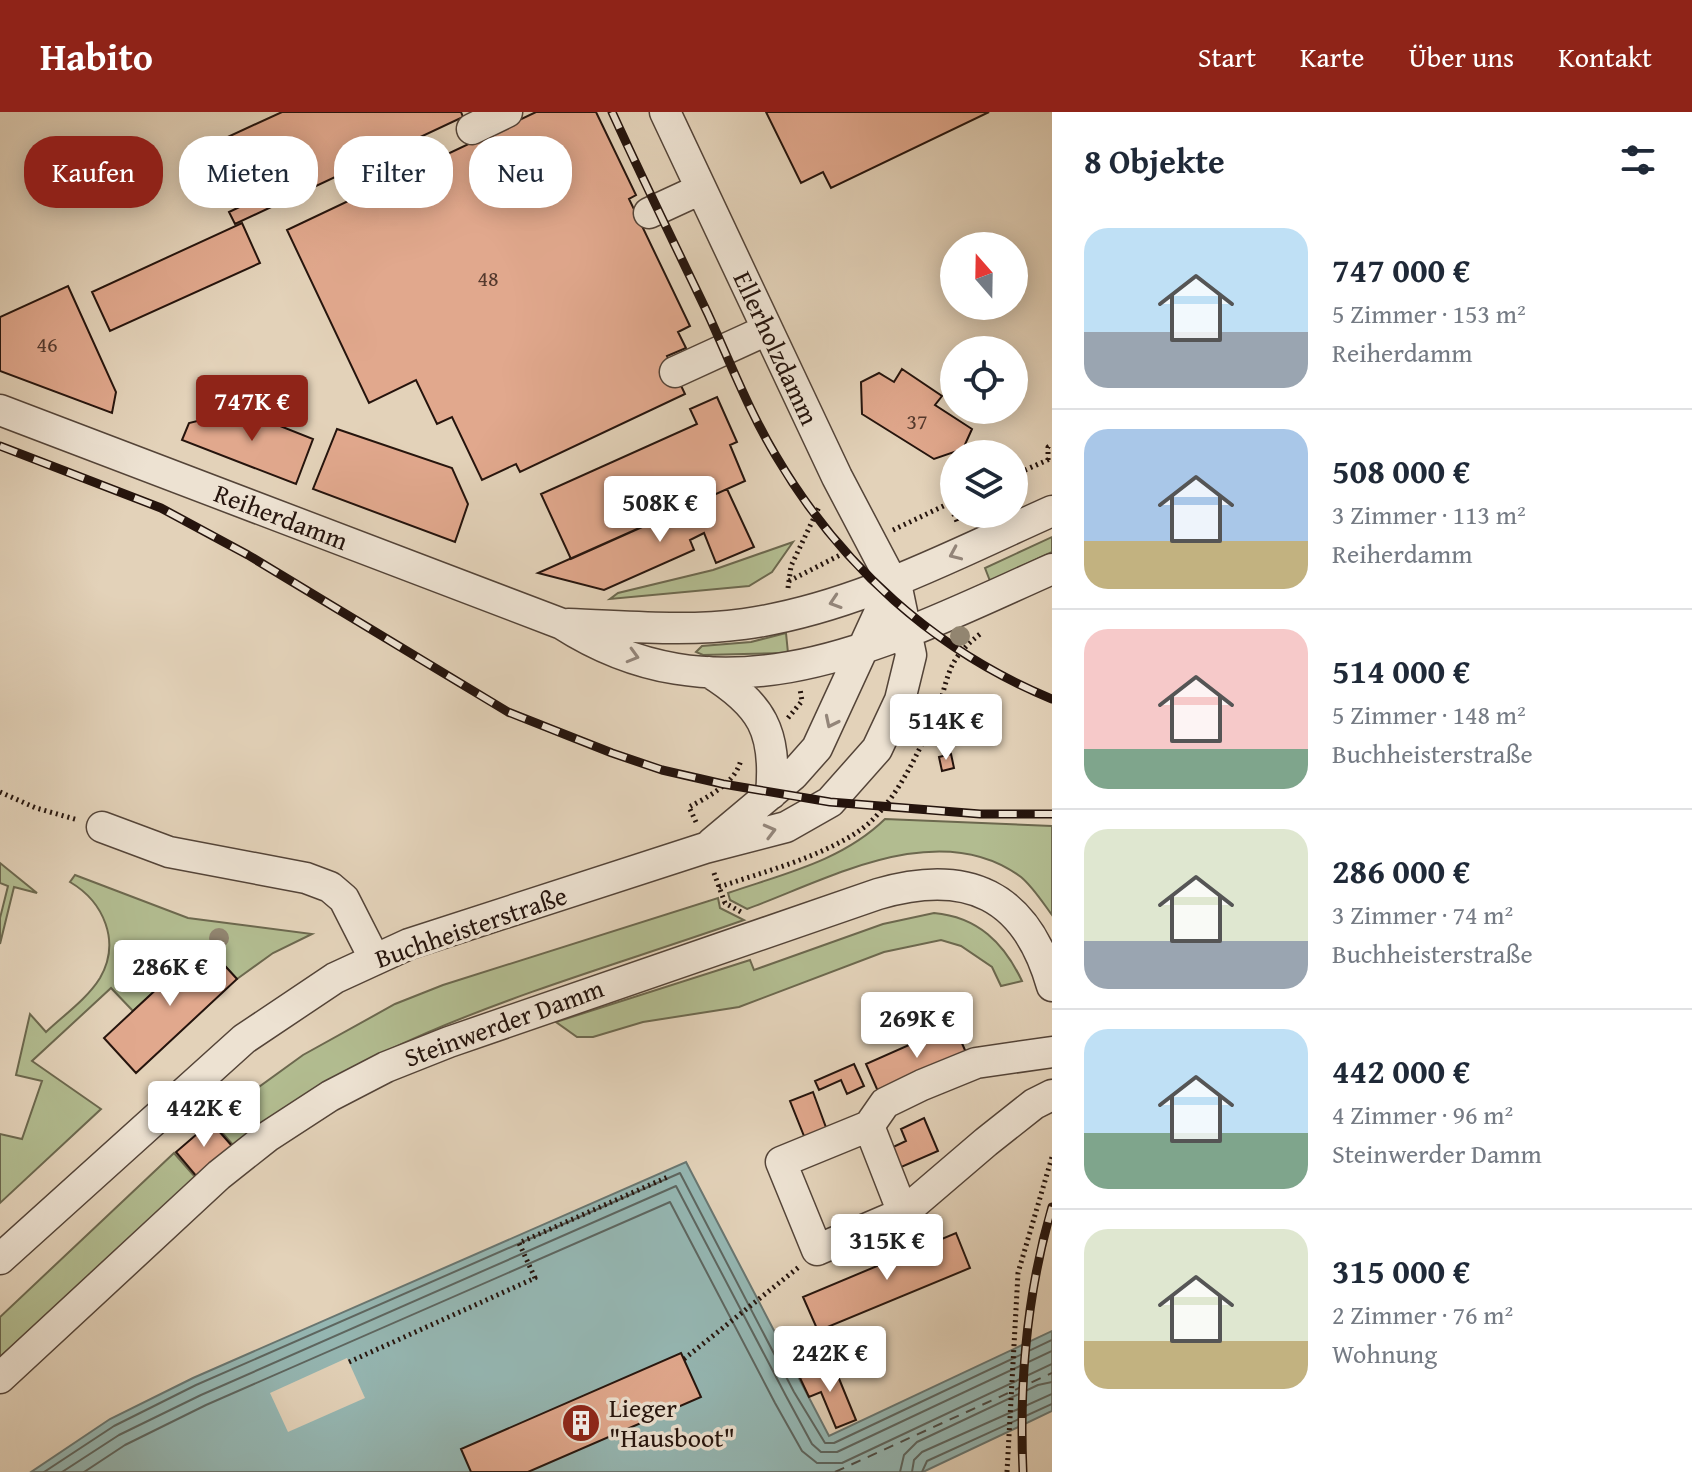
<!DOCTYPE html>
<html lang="de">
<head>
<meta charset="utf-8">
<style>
	body { margin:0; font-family:"Gentium Book Plus",serif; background:#f6f6f7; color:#1f2937; height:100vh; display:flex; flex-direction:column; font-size:30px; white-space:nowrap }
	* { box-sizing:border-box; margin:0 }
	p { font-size:26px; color:#747a83 }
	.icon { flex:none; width:44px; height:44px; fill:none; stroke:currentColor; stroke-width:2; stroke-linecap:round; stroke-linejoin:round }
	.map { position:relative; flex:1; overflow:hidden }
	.side { display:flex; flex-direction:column; background:#fff; width:640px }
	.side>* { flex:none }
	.guide { position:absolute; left:24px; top:24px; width:760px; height:72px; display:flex; gap:16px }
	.needle { width:52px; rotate:340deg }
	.tools { position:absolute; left:940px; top:120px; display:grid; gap:16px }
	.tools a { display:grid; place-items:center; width:88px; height:88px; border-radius:50%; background:#fff; box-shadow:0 4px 20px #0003; font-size:40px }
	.price { position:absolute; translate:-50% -68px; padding:0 18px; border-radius:8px; background:#fff; color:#222; font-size:26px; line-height:52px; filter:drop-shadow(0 2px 4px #0008) }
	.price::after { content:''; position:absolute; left:50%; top:48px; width:24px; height:18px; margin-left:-12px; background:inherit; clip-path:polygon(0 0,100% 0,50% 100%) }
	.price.current { background:#8f2418; color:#fff }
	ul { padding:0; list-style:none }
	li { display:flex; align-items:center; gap:24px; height:200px; padding:0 32px }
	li+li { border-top:2px solid #e0e1e3 }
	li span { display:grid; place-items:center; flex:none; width:224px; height:160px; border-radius:24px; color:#555 }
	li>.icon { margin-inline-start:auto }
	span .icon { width:96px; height:96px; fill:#fffc; stroke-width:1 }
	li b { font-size:34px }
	h2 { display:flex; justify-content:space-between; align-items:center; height:96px; padding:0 32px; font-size:34px }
	.chip { padding:0 28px; border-radius:32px; background:#fff; box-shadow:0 4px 20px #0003; font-size:28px; line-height:72px }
	.chip.current { background:#8f2418; color:#fff }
	header { display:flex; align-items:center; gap:48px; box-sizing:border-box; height:112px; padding:0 40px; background:#8f2418; color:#fff }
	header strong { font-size:38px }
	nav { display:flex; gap:44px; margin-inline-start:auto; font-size:28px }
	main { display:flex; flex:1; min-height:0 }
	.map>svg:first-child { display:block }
	.green { fill:#b2bc90; stroke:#6c684e; stroke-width:2 }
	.water { fill:#95b7b3; stroke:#687671; stroke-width:2 }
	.pier { fill:#e3d2b9 }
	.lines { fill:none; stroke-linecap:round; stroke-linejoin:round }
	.shore { stroke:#5d6660; stroke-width:2 }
	.ferry { stroke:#4c4d47; stroke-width:2; stroke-dasharray:10 8; stroke-linecap:butt }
	.building { fill:#e1a88d; stroke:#25140d; stroke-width:2 }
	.minor-casing { stroke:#544438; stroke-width:33 }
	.path { stroke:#25140d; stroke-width:5; stroke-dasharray:2 4; stroke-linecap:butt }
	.minor { stroke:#ede2d2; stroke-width:30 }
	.rail-casing { stroke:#25140d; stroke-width:9 }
	.rail { stroke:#ede2d2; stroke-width:6; stroke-dasharray:18; stroke-linecap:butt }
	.tree { fill:#928570 }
	.oneway { stroke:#938579 }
	.labels { text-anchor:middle; stroke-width:7; stroke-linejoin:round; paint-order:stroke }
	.number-label { font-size:22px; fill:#54392d }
	.street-label { font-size:26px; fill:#25140d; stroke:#ede2d2 }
	.poi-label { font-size:26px; fill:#25140d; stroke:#ede2d2; text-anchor:start }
</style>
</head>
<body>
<header>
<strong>Habito</strong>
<nav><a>Start</a><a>Karte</a><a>Über uns</a><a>Kontakt</a></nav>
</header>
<main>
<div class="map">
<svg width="1052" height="1360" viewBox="0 0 1052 1360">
	<rect width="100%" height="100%" fill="#e3d2b9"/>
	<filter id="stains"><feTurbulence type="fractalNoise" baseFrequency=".0025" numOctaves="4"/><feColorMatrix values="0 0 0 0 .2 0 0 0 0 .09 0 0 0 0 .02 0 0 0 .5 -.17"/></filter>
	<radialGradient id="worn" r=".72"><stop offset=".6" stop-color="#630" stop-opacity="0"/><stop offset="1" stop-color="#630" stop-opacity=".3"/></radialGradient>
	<path class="green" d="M1052 425V440L990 469 985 456Z
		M793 430 772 460 749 474 610 487 618 481 713 458Z
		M786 521 788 541 703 543 696 540 702 534 751 530Z
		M885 707 1052 714V803C1043 791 1033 775 1021 765 939 704 829 767 747 797L730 788 728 781C783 762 842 749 885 707Z
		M0 751 37 781 14 775 0 832V806L8 774 0 771Z
		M75 763 188 806 312 822 273 841 237 867 205 833 133 899 111 876 32 949 101 997 0 1091V1022L22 1027 42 969 16 963 30 902 46 920C64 903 87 887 100 866 121 830 104 790 70 770Z
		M718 786 720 796 744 808C569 870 380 916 233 1033L212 1009 303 943 395 892 443 873Z
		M934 801C978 805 1004 831 1022 869L1001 874 992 855 961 834 941 828 884 840 739 895 643 910 593 925H577L556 910 750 848 754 858 883 812Z
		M174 1041 196 1066 0 1245V1205Z"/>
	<path class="water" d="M686 1050 829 1324 1052 1219V1299L923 1360H31L110 1307 193 1266Z"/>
	<path class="pier" d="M347 1246 365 1286 288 1320 270 1281Z"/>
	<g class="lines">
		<path class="shore" d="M44 1360 114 1314 196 1273 680 1061 794 1280 825 1331H834L1052 1228
			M62 1360 119 1323 201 1283 676 1074 786 1284 812 1332 821 1340H837L1052 1239
			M84 1360 125 1333 206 1293 670 1090 775 1291 802 1339 817 1351H842L1052 1252
			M900 1360 904 1343 917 1330 1038 1273 1052 1270
			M912 1360 914 1348 922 1340 1052 1282
			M922 1360 927 1349 1052 1292"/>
		<path class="ferry" d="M835 1360 1052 1261"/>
	</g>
	<path class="building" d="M282 0H461L463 5 235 112 229 100 248 91 219 29Z
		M536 0H596L636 83 629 87 690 214 678 220 686 236 667 244 685 282 520 360 516 352 482 368 452 305 437 312 416 268 369 291 287 118Z
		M766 0H989L831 76 823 60 801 71Z
		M242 111 260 151 110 219 92 180Z
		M68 174 116 280 112 301 0 259V205Z
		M902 257 942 284 935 293 972 317 963 337 934 347 862 302 861 270 879 261 894 270Z
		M717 285 737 330 730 333 745 369 571 447 541 382 697 312 690 297Z
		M227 293 313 327 296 372 182 328 189 311 222 303Z
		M337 317 452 356 468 392 455 430 313 377Z
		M727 377 754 435 716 451 704 421 690 428 694 438 604 478 538 461Z
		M951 642 954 656 942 659 939 645Z
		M205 832 237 867 136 961 104 926Z
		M954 913 968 945 880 984 866 952Z
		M854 952 864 974 847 982 841 968 819 978 815 969Z
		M813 980 828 1021 806 1029 790 989Z
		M924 1006 938 1039 899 1056 891 1036 906 1029 901 1017Z
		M211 1010 232 1034 197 1065 176 1040Z
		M956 1121 970 1156 818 1219 803 1185Z
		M681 1241 701 1285 528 1360H471L461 1337Z
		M833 1252 856 1308 836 1316 821 1280 809 1285 800 1266Z"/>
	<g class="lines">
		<g class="minor-casing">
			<path id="minor" d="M472 17 507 0
				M649 101 701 77
				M675 260 767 218
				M0 298 562 512C729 619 894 527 1052 457
				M568 512C627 514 685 520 744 512 853 497 953 443 1052 399
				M709 560C762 593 777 619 771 682
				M102 715 169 740 306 766 330 775 344 787 374 846
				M712 731 793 663 817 636 894 469
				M1052 940 976 951 922 973 885 991 869 1014 781 1050 817 1138 903 1101 986 1030 1034 992 1052 983
				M869 1014 903 1101
				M0 1147 244 927 335 866 409 832 705 736 786 715 830 690 877 637 900 588 911 543 898 481 837 365 665 0
				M0 1266 219 1063 267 1025 330 984 386 955 449 930 878 782C967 756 1026 782 1052 874"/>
		</g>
		<path class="path" d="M1048 348V335L1052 333
			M1014 363 1052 346
			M949 391 958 412
			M893 418 954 389
			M789 469 848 439
			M788 476 791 454 820 393
			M788 606 802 589 800 577
			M0 680 36 696 78 708
			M696 710 689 695C708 685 737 670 741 647
			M714 761 725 791 741 800
			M719 775C763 760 815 747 856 721 892 698 917 644 934 605 951 567 942 552 980 522
			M684 1247 799 1155
			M349 1250 535 1166 519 1131 670 1064
			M1007 1360 1018 1161 1052 1045"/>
		<use href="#minor" class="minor"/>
		<g class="rail-casing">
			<path id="rail" d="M612 0C643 68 676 135 708 202 730 250 749 299 776 344 840 453 935 539 1052 587
				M0 334 161 396 248 443 508 600 612 641 662 658 723 672 830 690 980 702H1052
				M1023 1360C1019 1271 1027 1181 1052 1095"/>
		</g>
		<use href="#rail" class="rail"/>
	</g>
	<g class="tree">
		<circle cx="960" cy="524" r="10"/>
		<circle cx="219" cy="826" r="10"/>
	</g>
	<defs><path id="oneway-chevron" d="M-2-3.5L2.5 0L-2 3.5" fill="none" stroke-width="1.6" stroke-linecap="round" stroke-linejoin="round" transform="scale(2)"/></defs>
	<g class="oneway">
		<use href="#oneway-chevron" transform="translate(955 442) rotate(156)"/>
		<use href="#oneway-chevron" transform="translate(835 490) rotate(162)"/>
		<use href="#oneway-chevron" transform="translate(633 544) rotate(16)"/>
		<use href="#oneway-chevron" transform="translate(831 610) rotate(116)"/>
		<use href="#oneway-chevron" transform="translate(770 719) rotate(-15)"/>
	</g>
	<defs>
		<g id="building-disc" transform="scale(2)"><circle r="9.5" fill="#8f2418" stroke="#ede2d2"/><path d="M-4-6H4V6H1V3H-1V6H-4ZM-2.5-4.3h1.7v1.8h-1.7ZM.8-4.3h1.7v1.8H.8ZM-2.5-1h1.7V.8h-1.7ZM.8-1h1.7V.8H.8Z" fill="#fff"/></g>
	</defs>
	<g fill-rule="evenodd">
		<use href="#building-disc" x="581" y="1311"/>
	</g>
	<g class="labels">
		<g class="number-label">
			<text x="488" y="174">48</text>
			<text x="47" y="240">46</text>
			<text x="917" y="317">37</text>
		</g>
		<g class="street-label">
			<text transform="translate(776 236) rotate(65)" y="9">Ellerholzdamm</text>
			<text transform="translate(281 405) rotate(21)" y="9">Reiherdamm</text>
			<text transform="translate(471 815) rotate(-19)" y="9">Buchheisterstraße</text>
			<text transform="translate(504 911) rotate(-20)" y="9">Steinwerder Damm</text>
		</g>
		<g class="poi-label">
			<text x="609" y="1305">Lieger<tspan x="609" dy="30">"Hausboot"</tspan></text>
		</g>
	</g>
	<rect width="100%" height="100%" filter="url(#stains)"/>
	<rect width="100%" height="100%" fill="url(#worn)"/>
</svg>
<div class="tools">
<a><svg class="needle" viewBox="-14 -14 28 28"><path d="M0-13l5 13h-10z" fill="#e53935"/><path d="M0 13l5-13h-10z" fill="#747a83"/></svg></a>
<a><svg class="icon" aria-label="locate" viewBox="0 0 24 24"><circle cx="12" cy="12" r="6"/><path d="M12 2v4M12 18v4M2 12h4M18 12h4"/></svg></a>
<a><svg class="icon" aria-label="layers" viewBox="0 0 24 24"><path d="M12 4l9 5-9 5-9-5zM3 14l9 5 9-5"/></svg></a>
</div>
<b class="price current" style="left:252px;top:331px">747K €</b>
<b class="price" style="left:660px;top:432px">508K €</b>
<b class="price" style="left:946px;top:650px">514K €</b>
<b class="price" style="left:170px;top:896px">286K €</b>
<b class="price" style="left:917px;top:948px">269K €</b>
<b class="price" style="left:204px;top:1037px">442K €</b>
<b class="price" style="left:887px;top:1170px">315K €</b>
<b class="price" style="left:830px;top:1282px">242K €</b>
<div class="guide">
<a class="chip current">Kaufen</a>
<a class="chip">Mieten</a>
<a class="chip">Filter</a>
<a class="chip">Neu</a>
</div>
</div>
<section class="side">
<h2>8 Objekte<svg class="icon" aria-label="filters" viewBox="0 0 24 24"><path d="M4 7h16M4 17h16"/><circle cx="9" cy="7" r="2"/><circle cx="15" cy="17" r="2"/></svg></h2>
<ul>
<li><span style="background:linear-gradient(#bfe0f5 65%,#9aa5b1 0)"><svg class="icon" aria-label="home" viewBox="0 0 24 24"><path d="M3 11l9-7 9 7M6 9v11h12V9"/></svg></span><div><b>747 000 €</b><p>5 Zimmer · 153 m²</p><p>Reiherdamm</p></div></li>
<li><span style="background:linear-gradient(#a9c7e8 70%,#c2b280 0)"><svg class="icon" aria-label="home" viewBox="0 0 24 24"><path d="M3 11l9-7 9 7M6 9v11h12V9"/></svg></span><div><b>508 000 €</b><p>3 Zimmer · 113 m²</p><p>Reiherdamm</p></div></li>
<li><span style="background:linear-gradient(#f6c9c9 75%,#7fa58c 0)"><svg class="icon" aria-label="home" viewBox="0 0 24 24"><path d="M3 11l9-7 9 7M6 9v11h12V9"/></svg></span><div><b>514 000 €</b><p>5 Zimmer · 148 m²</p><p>Buchheisterstraße</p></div></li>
<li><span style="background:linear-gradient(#dfe7d0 70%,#9aa5b1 0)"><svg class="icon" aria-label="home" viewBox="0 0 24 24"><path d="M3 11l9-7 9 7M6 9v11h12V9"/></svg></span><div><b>286 000 €</b><p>3 Zimmer · 74 m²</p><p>Buchheisterstraße</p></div></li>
<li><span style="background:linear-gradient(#bfe0f5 65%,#7fa58c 0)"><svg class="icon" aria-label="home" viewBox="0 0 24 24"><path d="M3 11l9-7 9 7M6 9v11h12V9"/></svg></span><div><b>442 000 €</b><p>4 Zimmer · 96 m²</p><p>Steinwerder Damm</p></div></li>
<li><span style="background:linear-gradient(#dfe7d0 70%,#c2b280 0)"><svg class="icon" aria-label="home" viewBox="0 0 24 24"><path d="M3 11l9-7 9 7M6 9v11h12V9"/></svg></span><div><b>315 000 €</b><p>2 Zimmer · 76 m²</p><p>Wohnung</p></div></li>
</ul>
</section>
</main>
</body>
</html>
